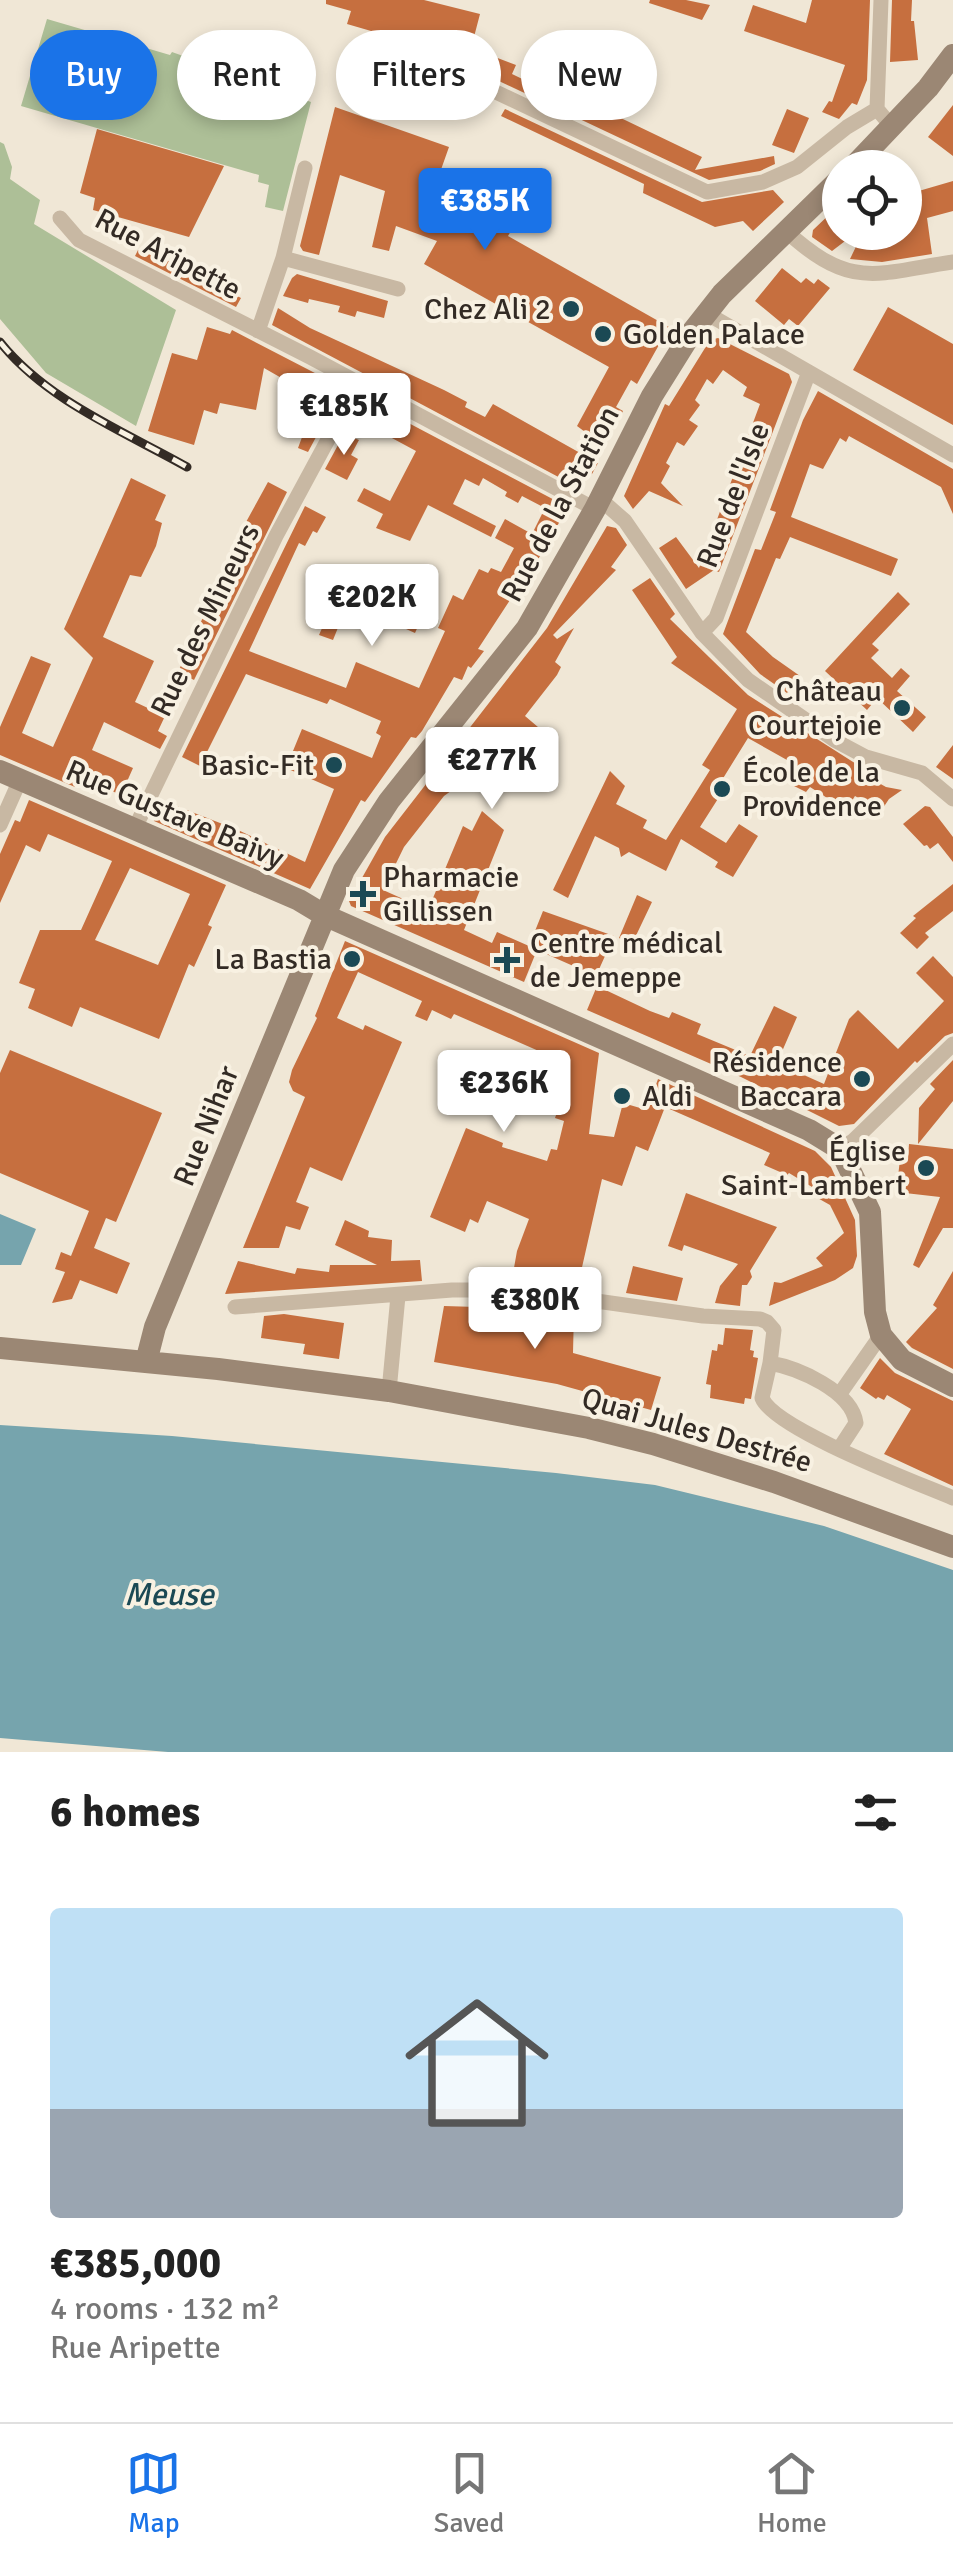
<!DOCTYPE html>
<html lang="en">
<head>
<meta charset="utf-8">
<style>
	body { margin:0; font-family:Signika,sans-serif; background:#f2f2f2; color:#222; height:100vh; display:flex; flex-direction:column; font-size:38px; white-space:nowrap }
	* { box-sizing:border-box; margin:0 }
	p { font-size:32px; color:#767676 }
	.icon { flex:none; width:55px; height:55px; fill:none; stroke:currentColor; stroke-width:2; stroke-linecap:round; stroke-linejoin:round }
	.map { position:relative; height:1752px; overflow:hidden }
	.sheet { display:flex; flex-direction:column; background:#fff; flex:1 }
	.sheet>* { flex:none }
	.top-card { position:absolute; left:30px; top:30px; width:895px; height:90px; display:flex; gap:20px }
	.buttons { position:absolute; left:822px; top:150px; display:grid; gap:20px }
	.buttons a { display:grid; place-items:center; width:100px; height:100px; border-radius:50%; background:#fff; box-shadow:0 5px 15px #0003; font-size:50px }
	.price { position:absolute; translate:-50% -85px; padding:0 22px; border-radius:10px; background:#fff; color:#222; font-size:32px; line-height:65px; filter:drop-shadow(0 2px 5px #0008) }
	.price::after { content:''; position:absolute; left:50%; top:60px; width:30px; height:22px; margin-left:-15px; background:inherit; clip-path:polygon(0 0,100% 0,50% 100%) }
	.price.active { background:#1a73e8; color:#fff }
	ul { padding:0; list-style:none }
	li { display:grid; align-content:center; gap:20px; height:530px; padding:0 50px }
	li+li { border-top:2px solid #e0e0e0 }
	li span { display:grid; place-items:center; height:310px; border-radius:10px; color:#555 }
	li>.icon { margin-inline-start:auto }
	span .icon { width:180px; height:180px; fill:#fffc; stroke-width:1 }
	li b { font-size:42px }
	h2 { display:flex; justify-content:space-between; align-items:center; height:120px; padding:0 50px; font-size:42px }
	.tag { padding:0 35px; border-radius:45px; background:#fff; box-shadow:0 5px 15px #0003; font-size:35px; line-height:90px }
	.tag.active { background:#1a73e8; color:#fff }
	.dock { display:flex; justify-content:space-around; align-items:center; height:140px; border-top:2px solid #e0e0e0; background:#fff; font-size:28px; color:#767676 }
	.dock a { display:grid; justify-items:center; gap:5px }
	.dock .active { color:#1a73e8 }
	.map>svg:first-child { display:block }
	.green { fill:#adbf97 }
	.water { fill:#76a4ad }
	.building { fill:#c66f3f; fill-rule:evenodd }
	.lines { fill:none; stroke-linecap:round; stroke-linejoin:round }
	.street { stroke:#c8b8a3; stroke-width:15 }
	.secondary { stroke:#9b8774; stroke-width:22 }
	.rail-casing { stroke:#332b25; stroke-width:9 }
	.rail { stroke:#f8f1e2; stroke-width:5; stroke-dasharray:15; stroke-linecap:butt }
	.poi-dot { fill:#1b4954; stroke:#f8f1e2; stroke-width:4 }
	.labels { text-anchor:middle; stroke-width:8; stroke-linejoin:round; paint-order:stroke }
	.street-label { font-size:30px; fill:#332b25; stroke:#f8f1e2 }
	.poi-label { font-size:30px; fill:#332b25; stroke:#f8f1e2; text-anchor:end }
	.water-label { font-size:32px; font-style:italic; fill:#1b4954; stroke:#f8f1e2 }
</style>
</head>
<body>
<div class="map">
<svg width="953" height="1752" viewBox="0 0 953 1752">
	<rect width="100%" height="100%" fill="#f0e7d6"/>
	<path class="green" d="M47 19 170 55 172 52 311 102 283 211 265 207 269 185 258 182 259 175 21 106Z
		M0 142 4 144 12 167 10 179 40 200 34 224 176 310 136 426 46 373 0 319Z"/>
	<path class="water" d="M0 1214 36 1229 21 1265H0Z
		M0 1425 172 1436 556 1473 655 1485 824 1526 953 1570V1752H168L0 1738Z"/>
	<path class="building" d="M326 0H424L480 14 469 56 434 46 433 49 347 24 351 11 326 4Z
		M650 0H686L710 5 702 20 649 3Z
		M812 0H870L867 80 857 105 852 103 839 119 822 112 829 101 832 102 845 65 744 31 753 5 806 23Z
		M892 0H912L911 21H914L918 60 890 62Z
		M474 49 516 65 512 74 572 103 575 96 702 157 695 170 774 156 775 164 760 171 709 180 484 74 469 72Z
		M953 105V156L928 137Z
		M335 107 449 147 432 195 458 204 476 171 521 196 516 206 523 210 508 236 669 327 637 384 631 380 616 407 623 411 604 446 577 426 609 367 424 264 437 241 396 226 389 251 372 247 385 191 340 175 319 255 303 251 300 246Z
		M505 109 702 202 773 190 784 202 753 231 743 221 715 227 643 193 644 184 501 116Z
		M787 109 809 118 794 153 772 145Z
		M97 129 224 166 189 237 93 210 95 198 80 193Z
		M953 181V211L927 218 932 254 882 262 850 259 863 232H905V195Z
		M833 211 840 217V232H857L832 251 812 237 813 230Z
		M138 250 174 263 241 298 236 307 135 256Z
		M782 268 801 283 806 278 814 284 818 279 830 288 798 326 789 319 784 325 755 301Z
		M297 274 388 301 384 318 357 311 355 317 338 312 340 306 309 299 308 303 283 296 292 278Z
		M888 307 953 344V425L853 370Z
		M278 308 310 328 444 390 467 402 465 407 485 417 493 404 598 463 592 474 566 481 272 325Z
		M207 327 230 334 232 330 340 386 332 407 264 368 256 410 220 403 217 414 204 410 194 445 148 431 172 353 197 360Z
		M718 338 789 374 792 382 719 572 714 570 686 589 659 548 676 537 699 568 760 404 743 396 747 387 723 370 713 384 707 379 695 400 700 405 689 420 698 426 684 446 677 442 666 463 670 466 661 483 683 506 649 491 633 509 624 496 665 404 669 406 710 340Z
		M818 391 953 469V514L941 487 849 436 846 442 840 438 823 469 810 464 791 517 898 559 891 576 790 537 780 559 776 558 746 632 773 657 800 676 787 693 760 674 723 634 755 549 761 550 776 512 770 510 803 420Z
		M363 399 564 505 561 512 564 514 524 584 521 583 478 649 484 651 471 668 468 666 462 680 454 677 422 731 416 738 411 737 365 802 361 800 310 889 154 821 153 817 161 800 238 830 305 862 334 789 286 768 302 729 372 758 381 736 376 733 381 721 330 699 327 704 246 674 200 766 182 757 305 506 326 517 317 533 313 531 305 546 299 543 249 651 346 688 356 662 419 688 445 631 438 628 453 595 463 600 479 569 488 573 491 568 501 572 514 548 495 538 505 519 532 534 545 508 522 496 518 503 505 496 507 492 483 478 479 486 465 479 453 504 496 526 491 537 428 505 410 541 376 528 383 514 357 501 364 488 390 501 416 451 353 417Z
		M308 421 322 426 308 452 298 448Z
		M344 434 359 440 351 455 358 459 347 480 325 469Z
		M131 478 166 495 155 520 162 523 156 546 141 577 130 575 103 637 154 661 135 702 165 716 158 731 167 736 160 749 104 722 92 750 133 768 121 795 80 777 75 787 0 755V727L31 656 51 664 22 733 53 747 93 658 64 629Z
		M268 482 287 492 194 680 178 672 226 567 234 570 244 549 234 544Z
		M607 526 616 528 627 545 611 567 616 570 553 635 557 639 574 628 555 662 561 667 557 675 525 716 545 733 508 775 513 780 504 790 477 764 469 772 455 788 444 796 404 847 383 890 428 910 463 826 472 831 482 811 504 830 464 930 492 943 497 932 529 946 543 911 614 936 596 976 537 950 524 982 351 906 349 901 385 837 547 628Z
		M349 567 392 586 384 605 420 622 415 633 348 603 333 640 319 635Z
		M650 578 675 614 670 619 748 695 861 767 859 772 886 787 902 790 889 799 881 811 855 796 846 810 810 787 806 792 794 786 803 769 748 738 722 780 728 783 700 827 726 843 739 824 758 836 733 877 715 867 718 862 681 839 666 871 629 852 621 857 619 848 595 836 568 898 553 890 610 771 625 786 616 804 647 820 643 828 666 840 710 770 702 765 737 709 671 663 677 657 632 590Z
		M898 592 910 604 872 644 879 650 871 658 892 678 901 668 910 676 897 691 926 717 913 732 877 698 867 710 825 671Z
		M953 745V779L936 767Z
		M29 800 226 885 208 925 212 927 194 967 189 964 159 1039 80 1007 72 1027 28 1008 35 989 19 983 40 930H81L112 861 48 834 40 852 26 845 0 903V854L15 820 20 822ZM130 868 190 894 158 965 95 940Z
		M925 806 930 807 953 837V862L938 843 930 849 927 845 924 846 903 824Z
		M953 884V911L925 933 929 937 917 949 900 933 916 918 913 916Z
		M637 895 652 902 632 944 619 938Z
		M345 941 599 1053 589 1134 614 1137 623 1103 647 1110 658 1079 815 1151 831 1167 855 1220 857 1256 853 1268 835 1280 769 1306 774 1282 781 1283 823 1266 816 1258 844 1233 830 1205 814 1196 817 1190 789 1173 787 1175 764 1165 770 1153 665 1107 648 1151 636 1146 622 1186 602 1179 578 1285 512 1279 517 1251 529 1219 487 1201 478 1223 470 1219 465 1232 430 1217 466 1128 503 1143 502 1147 547 1161 551 1149 557 1150 564 1121 555 1118 564 1091 548 1082 557 1059 454 1014 451 1019 432 1010 427 1021 415 1016 422 1001 358 972 337 1018 363 1030 365 1025 402 1042 342 1181 310 1167 296 1202 309 1207 300 1230 286 1226 279 1248H243L305 1097 293 1091 289 1082 292 1070 317 1018 315 1016Z
		M933 956 953 977V1033L945 1036 917 1063 915 1061 854 1124 839 1126 741 1077 587 1010 597 986 650 1011 669 1018 672 1012 701 1024 697 1034 750 1056 774 1006 797 1017 777 1063 824 1084 849 1019 858 1010 898 1049 944 1001 916 973Z
		M10 1050 162 1113 116 1222 106 1218 94 1248 130 1263 117 1294 80 1280 72 1299 52 1303 65 1272 55 1269 61 1252 71 1256 89 1211 0 1173V1073Z
		M953 1060V1101L918 1144 919 1108 935 1089 930 1084Z
		M909 1144 953 1149V1228H943L919 1268 913 1265 940 1197 905 1193 907 1179 898 1177 900 1159 908 1160Z
		M686 1193 777 1227 750 1271 752 1277 747 1285H742L740 1306 715 1303 720 1286 738 1264 684 1245 682 1251 668 1246Z
		M345 1220 369 1231 368 1237 392 1240 391 1261 420 1260 422 1281 225 1294 238 1261 295 1274 297 1268 329 1272 330 1265H377L335 1245Z
		M633 1266 683 1278 677 1301 626 1293Z
		M953 1271V1369L912 1348 906 1342 937 1308 933 1305Z
		M444 1306 574 1310 573 1353 661 1377 651 1410 557 1384 434 1362Z
		M284 1314 344 1323 339 1359 303 1354 305 1344 261 1338 264 1316Z
		M725 1328 753 1330 750 1350 754 1351 753 1357 758 1358 751 1399 745 1398 744 1404 710 1398 711 1385 706 1384 712 1350 717 1351 718 1344 723 1345Z
		M880 1358 895 1373 953 1401V1486L884 1454 911 1409 887 1395 884 1400 878 1397 876 1399 860 1388Z"/>
	<g class="lines">
		<path class="street" d="M881 0 877 109 893 128
			M479 84 707 192 763 182 797 167 847 127 877 109
			M60 218 79 240 310 357 595 509
			M786 231C851 290 874 274 953 262
			M283 258 398 289
			M706 313 953 455
			M258 331 283 258 305 168
			M600 499 625 521 702 633 748 680 836 741 866 757 922 773 953 799
			M702 633 716 618 809 372
			M0 825 20 780
			M134 830 276 536 358 384
			M840 1149 853 1141 953 1044
			M235 1307 452 1290H518L703 1316 760 1319 767 1322 774 1330 770 1363
			M389 1391 398 1296
			M839 1395 881 1335
			M839 1449 856 1423C852 1391 798 1368 770 1363L762 1398C774 1429 918 1483 953 1498"/>
		<path class="secondary" d="M852 168 928 88 953 55
			M0 771 299 900 324 915 809 1130 840 1149 870 1212 875 1312 881 1335 902 1360 953 1386
			M0 1348 218 1369 389 1391 589 1428 653 1444 774 1482 953 1547
			M146 1362 155 1327 344 870 389 801 527 628 595 509 652 396 692 332 722 294 840 179"/>
		<g class="rail-casing">
			<path id="rail" d="M0 342C46 400 123 431 187 467"/>
		</g>
		<use href="#rail" class="rail"/>
	</g>
	<g class="poi-dot">
		<circle cx="571" cy="309" r="10"/>
		<circle cx="603" cy="334" r="10"/>
		<circle cx="902" cy="708" r="10"/>
		<circle cx="334" cy="765" r="10"/>
		<circle cx="722" cy="789" r="10"/>
		<path d="M358 879h10v10h10v10h-10v10h-10v-10h-10v-10h10z"/>
		<circle cx="352" cy="959" r="10"/>
		<path d="M502 945h10v10h10v10h-10v10h-10v-10h-10v-10h10z"/>
		<circle cx="862" cy="1079" r="10"/>
		<circle cx="622" cy="1096" r="10"/>
		<circle cx="926" cy="1168" r="10"/>
	</g>
	<g class="labels">
		<g class="street-label">
			<text transform="translate(168 254) rotate(28)" y="10">Rue Aripette</text>
			<text transform="translate(733 495) rotate(-69)" y="10">Rue de l'Isle</text>
			<text transform="translate(560 504) rotate(-62)" y="10">Rue de la Station</text>
			<text transform="translate(205 620) rotate(-64)" y="10">Rue des Mineurs</text>
			<text transform="translate(175 814) rotate(23)" y="10">Rue Gustave Baivy</text>
			<text transform="translate(206 1126) rotate(-68)" y="10">Rue Nihar</text>
			<text transform="translate(697 1430) rotate(16)" y="10">Quai Jules Destrée</text>
		</g>
		<g class="poi-label">
			<text x="551" y="319">Chez Ali 2</text>
			<text x="623" y="344" text-anchor="start">Golden Palace</text>
			<text x="882" y="701">Château<tspan x="882" dy="34">Courtejoie</tspan></text>
			<text x="314" y="775">Basic-Fit</text>
			<text x="742" y="782" text-anchor="start">École de la<tspan x="742" dy="34">Providence</tspan></text>
			<text x="383" y="887" text-anchor="start">Pharmacie<tspan x="383" dy="34">Gillissen</tspan></text>
			<text x="530" y="953" text-anchor="start">Centre médical<tspan x="530" dy="34">de Jemeppe</tspan></text>
			<text x="332" y="969">La Bastia</text>
			<text x="842" y="1072">Résidence<tspan x="842" dy="34">Baccara</tspan></text>
			<text x="642" y="1106" text-anchor="start">Aldi</text>
			<text x="906" y="1161">Église<tspan x="906" dy="34">Saint-Lambert</tspan></text>
		</g>
		<g class="water-label">
			<text x="169" y="1605">Meuse</text>
		</g>
	</g>
</svg>
<div class="buttons">
<a><svg class="icon" aria-label="locate" viewBox="0 0 24 24"><circle cx="12" cy="12" r="6"/><path d="M12 2v4M12 18v4M2 12h4M18 12h4"/></svg></a>
</div>
<b class="price active" style="left:485px;top:253px">€385K</b>
<b class="price" style="left:344px;top:458px">€185K</b>
<b class="price" style="left:372px;top:649px">€202K</b>
<b class="price" style="left:492px;top:812px">€277K</b>
<b class="price" style="left:504px;top:1135px">€236K</b>
<b class="price" style="left:535px;top:1352px">€380K</b>
<div class="top-card">
<a class="tag active">Buy</a>
<a class="tag">Rent</a>
<a class="tag">Filters</a>
<a class="tag">New</a>
</div>
</div>
<section class="sheet">
<h2>6 homes<svg class="icon" aria-label="filters" viewBox="0 0 24 24"><path d="M4 7h16M4 17h16"/><circle cx="9" cy="7" r="2"/><circle cx="15" cy="17" r="2"/></svg></h2>
<ul>
<li><span style="background:linear-gradient(#bfe0f5 65%,#9aa5b1 0)"><svg class="icon" aria-label="home" viewBox="0 0 24 24"><path d="M3 11l9-7 9 7M6 9v11h12V9"/></svg></span><div><b>€385,000</b><p>4 rooms · 132 m²</p><p>Rue Aripette</p></div></li>
</ul>
</section>
<nav class="dock">
<a class="active"><svg class="icon" aria-label="map" viewBox="0 0 24 24"><path d="M3 6l6-2 6 2 6-2v14l-6 2-6-2-6 2zM9 4v14M15 6v14"/></svg>Map</a>
<a><svg class="icon" aria-label="saved" viewBox="0 0 24 24"><path d="M7 4h10v16l-5-4-5 4z"/></svg>Saved</a>
<a><svg class="icon" aria-label="home" viewBox="0 0 24 24"><path d="M3 11l9-7 9 7M6 9v11h12V9"/></svg>Home</a>
</nav>
</body>
</html>
